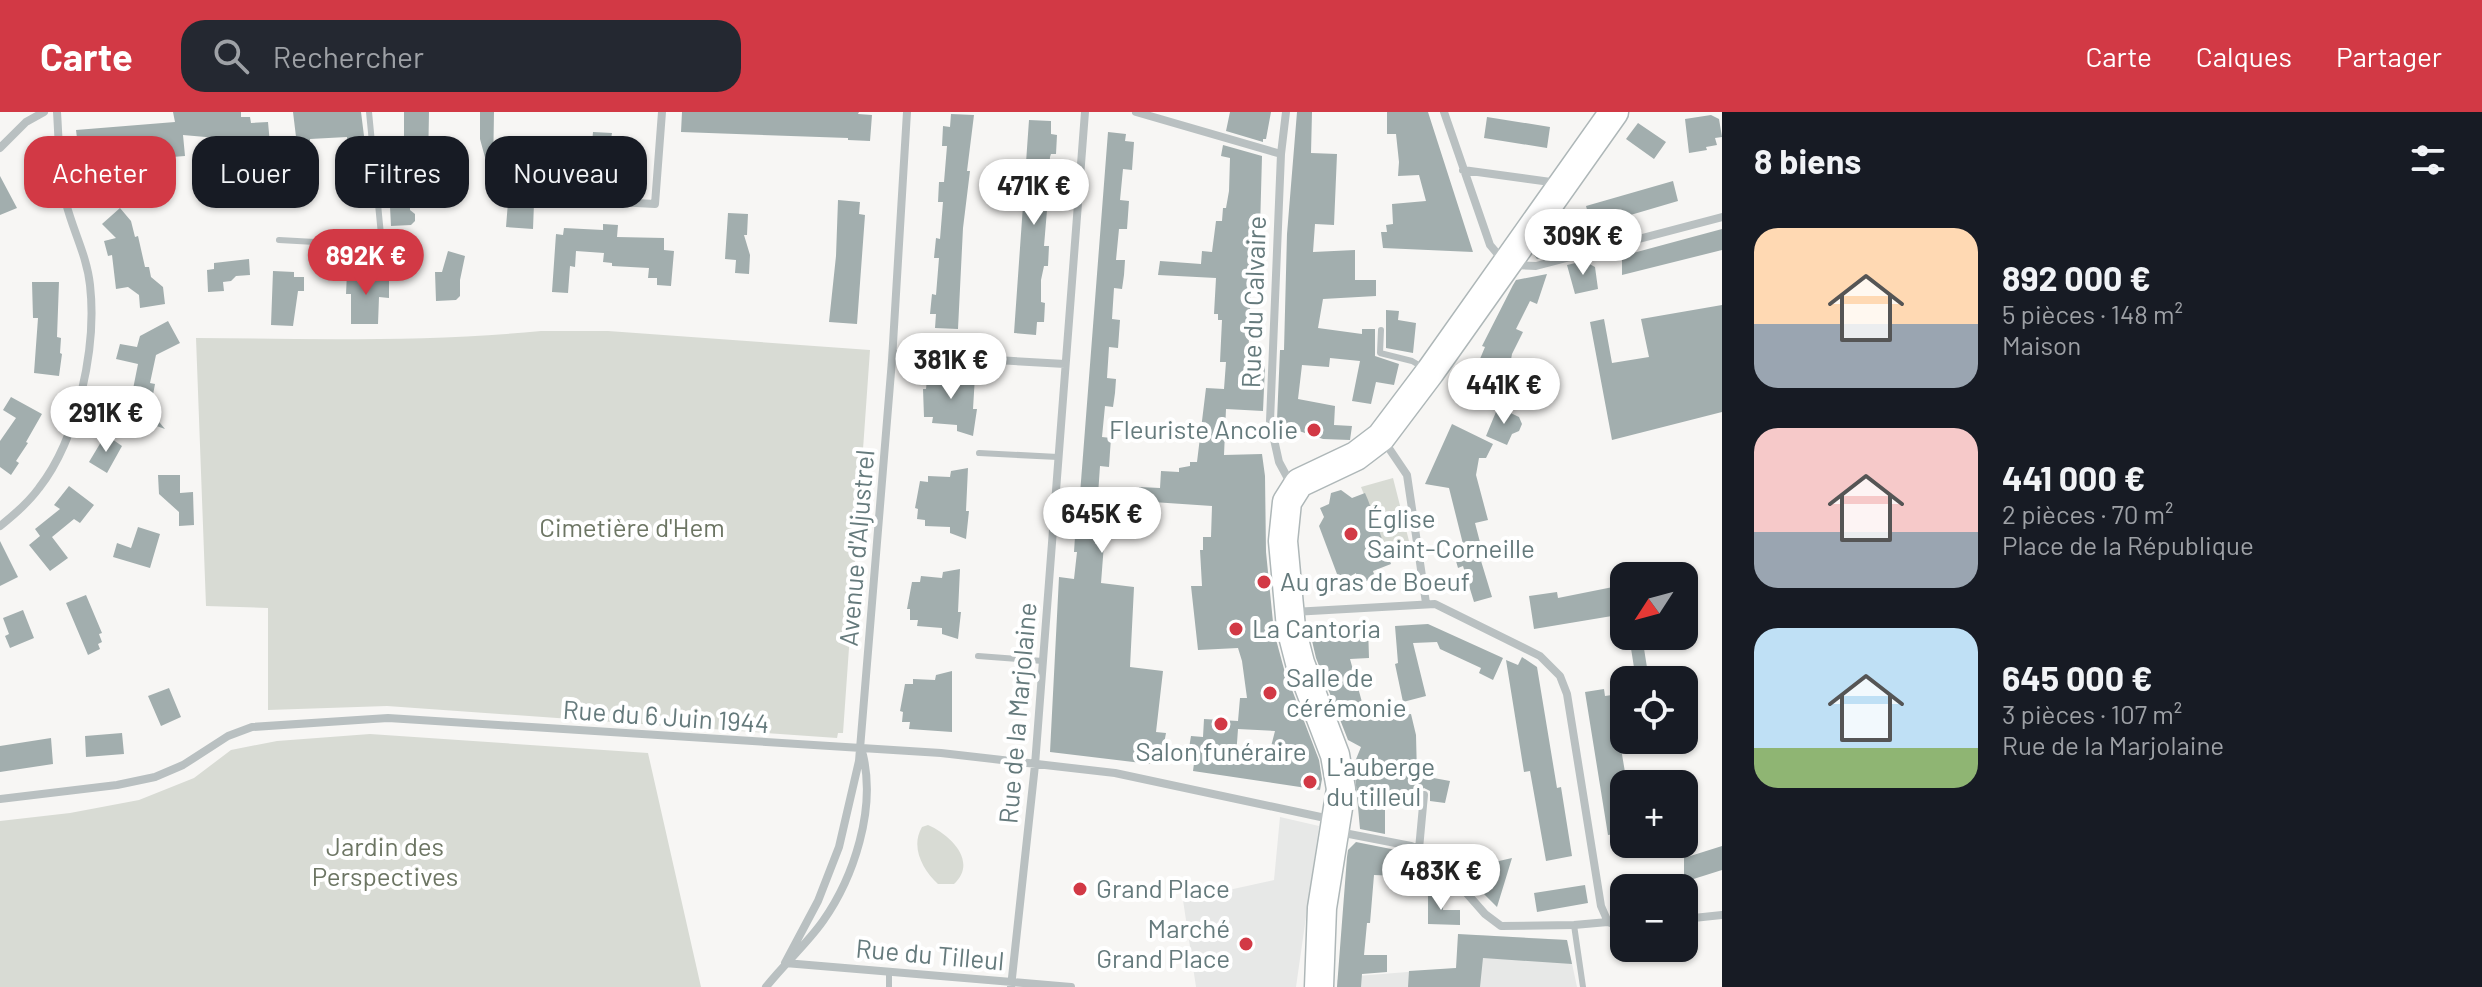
<!DOCTYPE html>
<html lang="fr">
<head>
<meta charset="utf-8">
<style>
	body { margin:0; font-family:Barlow,sans-serif; background:#242831; color:#f1f3f6; height:100vh; display:flex; flex-direction:column; font-size:30px; white-space:nowrap }
	* { box-sizing:border-box; margin:0 }
	p { font-size:26px; color:#9ea1a6 }
	.icon { flex:none; width:44px; height:44px; fill:none; stroke:currentColor; stroke-width:2; stroke-linecap:round; stroke-linejoin:round }
	.map { position:relative; flex:1; overflow:hidden }
	.drawer { display:flex; flex-direction:column; background:#171b24; width:760px }
	.drawer>* { flex:none }
	.top-card { position:absolute; left:24px; top:24px; width:760px; height:72px; display:flex; gap:16px }
	.needle { width:52px; rotate:234deg }
	.fabs { position:absolute; left:1610px; top:450px; display:grid; gap:16px }
	.fabs a { display:grid; place-items:center; width:88px; height:88px; border-radius:16px; background:#171b24; box-shadow:0 2px 6px #0004; font-size:40px }
	.price { position:absolute; translate:-50% -68px; padding:0 18px; border-radius:28px; background:#fff; color:#222; font-size:26px; line-height:52px; filter:drop-shadow(0 2px 4px #0008) }
	.price::after { content:''; position:absolute; left:50%; top:48px; width:24px; height:18px; margin-left:-12px; background:inherit; clip-path:polygon(0 0,100% 0,50% 100%) }
	.price.selected { background:#d23945; color:#fff }
	ul { padding:0; list-style:none }
	li { display:flex; align-items:center; gap:24px; height:200px; padding:0 32px }
	li span { display:grid; place-items:center; flex:none; width:224px; height:160px; border-radius:24px; color:#555 }
	li>.icon { margin-inline-start:auto }
	span .icon { width:96px; height:96px; fill:#fffc; stroke-width:1 }
	li b { font-size:34px }
	h2 { display:flex; justify-content:space-between; align-items:center; height:96px; padding:0 32px; font-size:34px }
	.tag { padding:0 28px; border-radius:24px; background:#171b24; box-shadow:0 2px 6px #0004; font-size:28px; line-height:72px }
	.tag.selected { background:#d23945; color:#fff }
	header { display:flex; align-items:center; gap:48px; box-sizing:border-box; height:112px; padding:0 40px; background:#d23945; color:#fff }
	header strong { font-size:38px }
	nav { display:flex; gap:44px; margin-inline-start:auto; font-size:28px }
	.search { width:560px; height:72px; background:#242831; display:flex; align-items:center; gap:20px; box-sizing:border-box; padding:0 28px; border-radius:24px; color:#9ea1a6; font-size:30px }
	main { display:flex; flex:1; min-height:0 }
	.map>svg:first-child { display:block }
	.built { fill:#e7e8e7 }
	.green { fill:#d8dbd4 }
	.building { fill:#a2aeae; fill-rule:evenodd }
	.lines { fill:none; stroke-linecap:round; stroke-linejoin:round }
	.secondary-casing { stroke:#aeb7b8; stroke-width:31 }
	.service { stroke:#b9c0c1; stroke-width:6 }
	.minor { stroke:#b9c0c1; stroke-width:8 }
	.secondary { stroke:#fff; stroke-width:28 }
	.poi-dot { fill:#d23945; stroke:#fff; stroke-width:3 }
	.labels { text-anchor:middle; stroke-width:8; stroke-linejoin:round; paint-order:stroke }
	.street-label { font-size:26px; fill:#657a7c; stroke:#fff }
	.poi-label { font-size:26px; fill:#657a7c; stroke:#fff; text-anchor:start }
	.park-label { font-size:26px; fill:#6c7563; stroke:#fff }
</style>
</head>
<body>
<header>
<strong>Carte</strong>
<div class="search"><svg class="icon" aria-label="search" viewBox="0 0 24 24"><circle cx="10" cy="10" r="6"/><path d="M15 15l6 6"/></svg>Rechercher</div>
<nav><a>Carte</a><a>Calques</a><a>Partager</a></nav>
</header>
<main>
<div class="map">
<svg width="1722" height="875" viewBox="0 0 1722 875">
	<rect width="100%" height="100%" fill="#f7f6f4"/>
	<path class="built" d="M1280 705 1319 714 1296 875H1196L1183 788 1274 768Z
		M1478 823 1567 828 1577 875H1337V868L1344 865 1471 855Z"/>
	<path class="green" d="M541 219H608L870 238 843 621H838L837 626 387 594 268 598V496L206 494 196 226C312 227 426 230 541 219Z
		M1393 366 1409 429 1383 430 1361 375Z
		M370 622 648 641 701 875H0V709L70 701 139 688 194 666 231 638 277 629Z
		M928 713C951 723 978 750 954 772H938C923 758 910 735 922 715Z"/>
	<path class="building" d="M173 0H241V5H250L251 11 268 10 272 54 255 55 254 45 241 46 240 40 229 41 228 27 183 23 185 44 83 52 81 33 78 34 76 18 175 10Z
		M293 0H361L365 32 347 34V25L310 27V32L297 33Z
		M404 0H429L428 53H404Z
		M480 0H494L493 60H489L480 27Z
		M682 0H859L858 2 872 3 870 29 848 28V26L681 20Z
		M1230 0H1271L1266 27H1263V30L1226 19Z
		M1297 0H1312L1311 41 1337 42 1334 113 1315 112 1313 140 1355 138V168H1376V184L1323 187 1318 216 1362 222V217H1375V244L1399 252 1394 273 1376 270 1371 292 1352 289 1360 249 1330 246 1329 255 1302 253 1298 287 1335 294 1334 313 1352 314 1350 328 1323 327 1278 312 1277 308 1280 238H1284L1287 122Z
		M1387 0H1428L1473 140 1383 136 1381 120H1387L1386 113 1393 112 1392 92 1426 89 1419 63 1398 64 1399 50 1396 22H1387Z
		M951 2 974 3 967 59H970L963 116 958 217 935 216 936 202H930L932 182 936 183 939 146H934L936 126 940 127 943 90H938L939 70H944L947 34H942L943 14 950 15Z
		M1711 3 1719 7 1722 25 1715 26 1717 33 1706 35 1707 38 1689 41 1685 7Z
		M1487 5 1550 15 1547 36 1484 26Z
		M1029 8 1051 9V22L1057 23 1056 42H1051L1050 45 1048 78H1053L1052 99 1047 98 1044 134H1049L1048 154H1044L1041 168V190L1045 191 1044 210H1037L1036 223 1014 221Z
		M1638 11 1666 30 1654 47 1626 27Z
		M593 20 612 21 609 39 605 38 604 45 591 42Z
		M1108 20 1126 22 1125 29 1134 30 1132 58 1123 57 1120 88 1129 89 1127 117H1119L1116 148H1125L1124 163 1122 177 1114 176 1112 207 1120 208 1118 236 1109 235 1107 266 1116 267 1115 281 1113 295 1105 294 1102 325 1111 326 1110 340 1109 355 1100 354 1098 383H1106L1105 406H1097L1095 432H1104L1101 471 1134 475 1130 555 1163 559 1156 620 1166 621 1163 637 1153 635 1150 652 1050 640 1059 465 1074 467 1077 440H1074L1077 395H1079Z
		M1223 33 1262 44 1260 117H1253L1248 253 1265 254 1263 299 1226 297 1224 343 1262 342 1265 364 1266 440 1274 520 1284 557 1319 648 1322 667 1320 678 1193 659 1196 637 1189 636 1191 624 1203 625 1204 607 1238 609 1240 586H1247L1242 549 1238 536 1198 538 1191 474H1202L1200 438H1203V425H1211L1212 394 1138 389 1139 375 1160 376 1161 359 1179 360V356L1190 354V350H1197L1206 276 1224 277 1226 250H1220L1222 208H1218V202H1214L1216 166 1158 163 1160 149 1201 152 1202 139 1212 140 1216 109H1222L1223 96H1226L1229 79 1230 46 1221 44ZM1238 617 1275 619 1267 650 1236 645Z
		M0 64 17 96 0 103Z
		M1673 69 1678 89 1600 112 1604 127 1565 139 1561 120 1591 112 1586 94Z
		M502 73 518 74 517 90 534 91 533 117 506 115 508 90H501Z
		M419 74 410 86V98L415 102V109L411 113 391 114 389 75Z
		M838 88 860 90 859 102 865 103 857 212 829 210 836 144Z
		M120 96 131 109 135 125 138 124 145 155H149L151 165 163 175 165 192 140 196 139 183 128 175 116 177 112 143 108 144 104 129 116 126 102 112Z
		M728 101 748 102 747 123H744L750 143 749 162 735 161 736 148 725 147Z
		M603 112 618 113 617 125 664 126V138L674 139 671 174 657 173V166H648L649 156 612 154V151L603 150 604 141 576 139 575 155 570 154 568 181 552 180 556 122 563 123 564 116 603 118Z
		M1555 113 1561 117 1553 142 1537 147 1534 143Z
		M1722 117V138L1622 163V144Z
		M448 139 465 144 460 168V184L456 188 436 189 435 160H442Z
		M249 147 250 163 236 164 231 169 223 170 224 179 208 180 207 158 214 157V151Z
		M1584 149 1595 155 1598 177 1575 182 1567 153Z
		M273 159 294 160V165H304V179H298L293 214 271 213Z
		M347 161 389 165V186L379 185 378 212H351V182H346Z
		M1547 162 1537 192 1530 189 1516 217 1523 220 1512 242 1505 281 1466 280 1485 235 1482 234 1513 173 1516 168Z
		M32 170H59L57 225 61 226 60 241 62 242 59 264 34 261 38 206H33Z
		M1722 193V300L1612 328 1590 210 1604 207 1612 251 1649 245 1641 207Z
		M1386 198 1399 199 1398 208 1416 211 1413 241 1386 236Z
		M168 209 180 231 156 243 150 271 155 272 150 299 165 317 131 305 119 304 124 285 131 287 138 252 116 247 120 232 137 235 140 224Z
		M936 261 975 264 973 297H977L973 324 957 319V313L932 311 933 305H924L923 277H926L927 267H935Z
		M11 285 42 302 26 330 28 331 16 349 19 351 11 363 0 355V329L16 306 3 298Z
		M1498 295 1519 305 1522 312 1519 319 1512 322 1507 333 1486 324Z
		M1452 312 1493 332 1486 346H1479L1476 363 1488 408 1475 411 1482 438 1478 439 1492 485 1474 490 1463 454 1458 456 1452 435 1463 432 1449 376 1425 372Z
		M104 325H109L122 334 107 361 89 350Z
		M968 356 966 399H969L966 427 950 421V415L925 414V408L917 407 918 397 915 396 920 369 928 370V364L950 365 951 359Z
		M158 363H180V381L193 380 194 413 179 414V400L159 382Z
		M69 374 94 393 80 411 74 407 52 425 68 446 50 459 29 433 40 424 35 417 60 397 54 393Z
		M1341 378 1352 386 1365 381 1368 388 1391 452 1373 459 1376 468 1358 470 1356 461 1340 470 1319 414 1324 405 1320 396 1329 392 1331 381Z
		M138 415 160 422 150 456 113 445 117 431 131 436Z
		M0 429 18 465 0 474Z
		M960 457 958 500H961L958 527 942 522V516L917 514 918 508H910V497H907L912 470H920L921 464 942 466 943 460Z
		M1623 473 1624 502 1534 517 1529 484 1557 480 1558 486Z
		M86 483 102 521 99 522 102 530 98 532 100 537 88 543 66 491Z
		M23 498 34 526 10 536 5 524 9 522 3 506Z
		M1428 512 1503 546 1493 568 1479 561 1481 556 1440 537 1437 530 1413 531 1426 584 1403 590 1395 552 1398 551 1395 514Z
		M1368 514 1369 546 1350 547 1367 608 1411 602 1416 623 1417 663 1450 669 1445 691 1430 689V679L1424 676 1418 680 1416 689 1393 688V691L1385 692V722L1360 717 1354 652 1361 635 1348 628 1316 546 1310 520Z
		M1629 524H1642L1649 568H1636Z
		M1522 545 1537 555 1557 676 1561 675 1572 744 1546 749 1530 659 1524 660 1506 548 1518 553Z
		M952 559V620L909 617 910 610H902L903 600 900 599 905 572H913V567L935 568 936 563Z
		M169 576 181 605 161 614 148 584Z
		M1604 577 1605 584 1612 583 1627 672H1624V721L1608 723 1585 580Z
		M122 621 124 642 86 645 85 624Z
		M51 626 53 652 0 660V634Z
		M1356 730 1406 740 1420 747V765L1374 763 1370 811H1367L1364 843H1387V860L1362 862 1361 875H1337L1347 745 1348 738Z
		M1722 734V758L1684 770V746Z
		M1462 740 1499 749 1512 746 1497 795 1483 781 1486 772 1469 768 1453 752Z
		M1585 773 1588 791 1537 800 1534 781Z
		M1428 781H1444L1443 798H1460V813L1428 812Z
		M1458 822 1567 828 1572 852 1483 846 1480 875H1408L1409 859 1456 856Z"/>
	<g class="lines">
		<g class="secondary-casing">
			<path id="secondary" d="M1319 875 1322 796 1341 677 1335 643 1300 551 1291 516 1283 429 1287 390 1299 371 1356 344 1381 325 1430 260 1614 0"/>
		</g>
		<path class="service" d="M369 0 382 133
			M279 128 405 135
			M1381 218 1380 241 1412 249 1424 256
			M979 341 1058 345
			M978 544 1043 549
			M1574 813 1583 875
			M889 875V860"/>
		<path class="minor" d="M1136 0 1281 42
			M1286 0 1281 42 1270 309 1279 350 1292 374
			M1444 0 1490 133 1502 147
			M0 36 26 10 44 0
			M1463 58 1558 71
			M577 88 655 92 662 0
			M1513 153 1536 154 1722 105
			M893 242 1065 252
			M1384 329 1407 363 1426 491
			M0 414C14 403 28 391 39 376 78 326 97 235 90 173 87 144 73 119 66 91 59 62 59 30 57 0
			M1293 500 1435 492 1540 544 1560 564 1567 582 1601 794 1608 810
			M0 687 117 673 155 665 183 653 228 624 252 615 388 606 941 641 1115 661 1330 707
			M1342 717 1344 721 1411 734 1426 740 1441 752 1485 802 1501 814 1574 813 1608 810 1624 816
			M1419 737 1424 683
			M1684 807 1722 803
			M785 851 818 789 839 735 859 649 892 248 907 0
			M785 851 1071 875
			M766 875C784 852 806 833 823 809 854 765 876 697 863 643
			M1011 875 1035 653 1085 0"/>
		<use href="#secondary" class="secondary"/>
	</g>
	<g class="poi-dot">
		<circle cx="1314" cy="318" r="8"/>
		<circle cx="1351" cy="422" r="8"/>
		<circle cx="1264" cy="470" r="8"/>
		<circle cx="1236" cy="517" r="8"/>
		<circle cx="1270" cy="581" r="8"/>
		<circle cx="1221" cy="612" r="8"/>
		<circle cx="1310" cy="670" r="8"/>
		<circle cx="1080" cy="777" r="8"/>
		<circle cx="1246" cy="832" r="8"/>
	</g>
	<g class="labels">
		<g class="street-label">
			<text transform="translate(1254 190) rotate(-88)" y="9">Rue du Calvaire</text>
			<text transform="translate(857 436) rotate(-85)" y="9">Avenue d'Aljustrel</text>
			<text transform="translate(1018 601) rotate(-85)" y="9">Rue de la Marjolaine</text>
			<text transform="translate(666 605) rotate(4)" y="9">Rue du 6 Juin 1944</text>
			<text transform="translate(930 843) rotate(5)" y="9">Rue du Tilleul</text>
		</g>
		<g class="poi-label">
			<text x="1298" y="327" text-anchor="end">Fleuriste Ancolie</text>
			<text x="1367" y="416">Église<tspan x="1367" dy="30">Saint-Corneille</tspan></text>
			<text x="1280" y="479">Au gras de Boeuf</text>
			<text x="1252" y="526">La Cantoria</text>
			<text x="1286" y="575">Salle de<tspan x="1286" dy="30">cérémonie</tspan></text>
			<text x="1221" y="649" text-anchor="middle">Salon funéraire</text>
			<text x="1326" y="664">L'auberge<tspan x="1326" dy="30">du tilleul</tspan></text>
			<text x="1096" y="786">Grand Place</text>
			<text x="1230" y="826" text-anchor="end">Marché<tspan x="1230" dy="30">Grand Place</tspan></text>
		</g>
		<g class="park-label">
			<text x="632" y="425">Cimetière d'Hem</text>
			<text x="385" y="744">Jardin des<tspan x="385" dy="30">Perspectives</tspan></text>
		</g>
	</g>
</svg>
<div class="fabs">
<a><svg class="needle" viewBox="-14 -14 28 28"><path d="M0-13l5 13h-10z" fill="#e53935"/><path d="M0 13l5-13h-10z" fill="#9ea1a6"/></svg></a>
<a><svg class="icon" aria-label="locate" viewBox="0 0 24 24"><circle cx="12" cy="12" r="6"/><path d="M12 2v4M12 18v4M2 12h4M18 12h4"/></svg></a>
<a>+</a>
<a>−</a>
</div>
<b class="price" style="left:1034px;top:115px">471K €</b>
<b class="price" style="left:1583px;top:165px">309K €</b>
<b class="price selected" style="left:366px;top:185px">892K €</b>
<b class="price" style="left:951px;top:289px">381K €</b>
<b class="price" style="left:1504px;top:314px">441K €</b>
<b class="price" style="left:106px;top:342px">291K €</b>
<b class="price" style="left:1102px;top:443px">645K €</b>
<b class="price" style="left:1441px;top:800px">483K €</b>
<div class="top-card">
<a class="tag selected">Acheter</a>
<a class="tag">Louer</a>
<a class="tag">Filtres</a>
<a class="tag">Nouveau</a>
</div>
</div>
<section class="drawer">
<h2>8 biens<svg class="icon" aria-label="filters" viewBox="0 0 24 24"><path d="M4 7h16M4 17h16"/><circle cx="9" cy="7" r="2"/><circle cx="15" cy="17" r="2"/></svg></h2>
<ul>
<li><span style="background:linear-gradient(#ffd9b3 60%,#9aa5b1 0)"><svg class="icon" aria-label="home" viewBox="0 0 24 24"><path d="M3 11l9-7 9 7M6 9v11h12V9"/></svg></span><div><b>892 000 €</b><p>5 pièces · 148 m²</p><p>Maison</p></div></li>
<li><span style="background:linear-gradient(#f6c9c9 65%,#9aa5b1 0)"><svg class="icon" aria-label="home" viewBox="0 0 24 24"><path d="M3 11l9-7 9 7M6 9v11h12V9"/></svg></span><div><b>441 000 €</b><p>2 pièces · 70 m²</p><p>Place de la République</p></div></li>
<li><span style="background:linear-gradient(#bfe0f5 75%,#8fb573 0)"><svg class="icon" aria-label="home" viewBox="0 0 24 24"><path d="M3 11l9-7 9 7M6 9v11h12V9"/></svg></span><div><b>645 000 €</b><p>3 pièces · 107 m²</p><p>Rue de la Marjolaine</p></div></li>
</ul>
</section>
</main>
</body>
</html>
